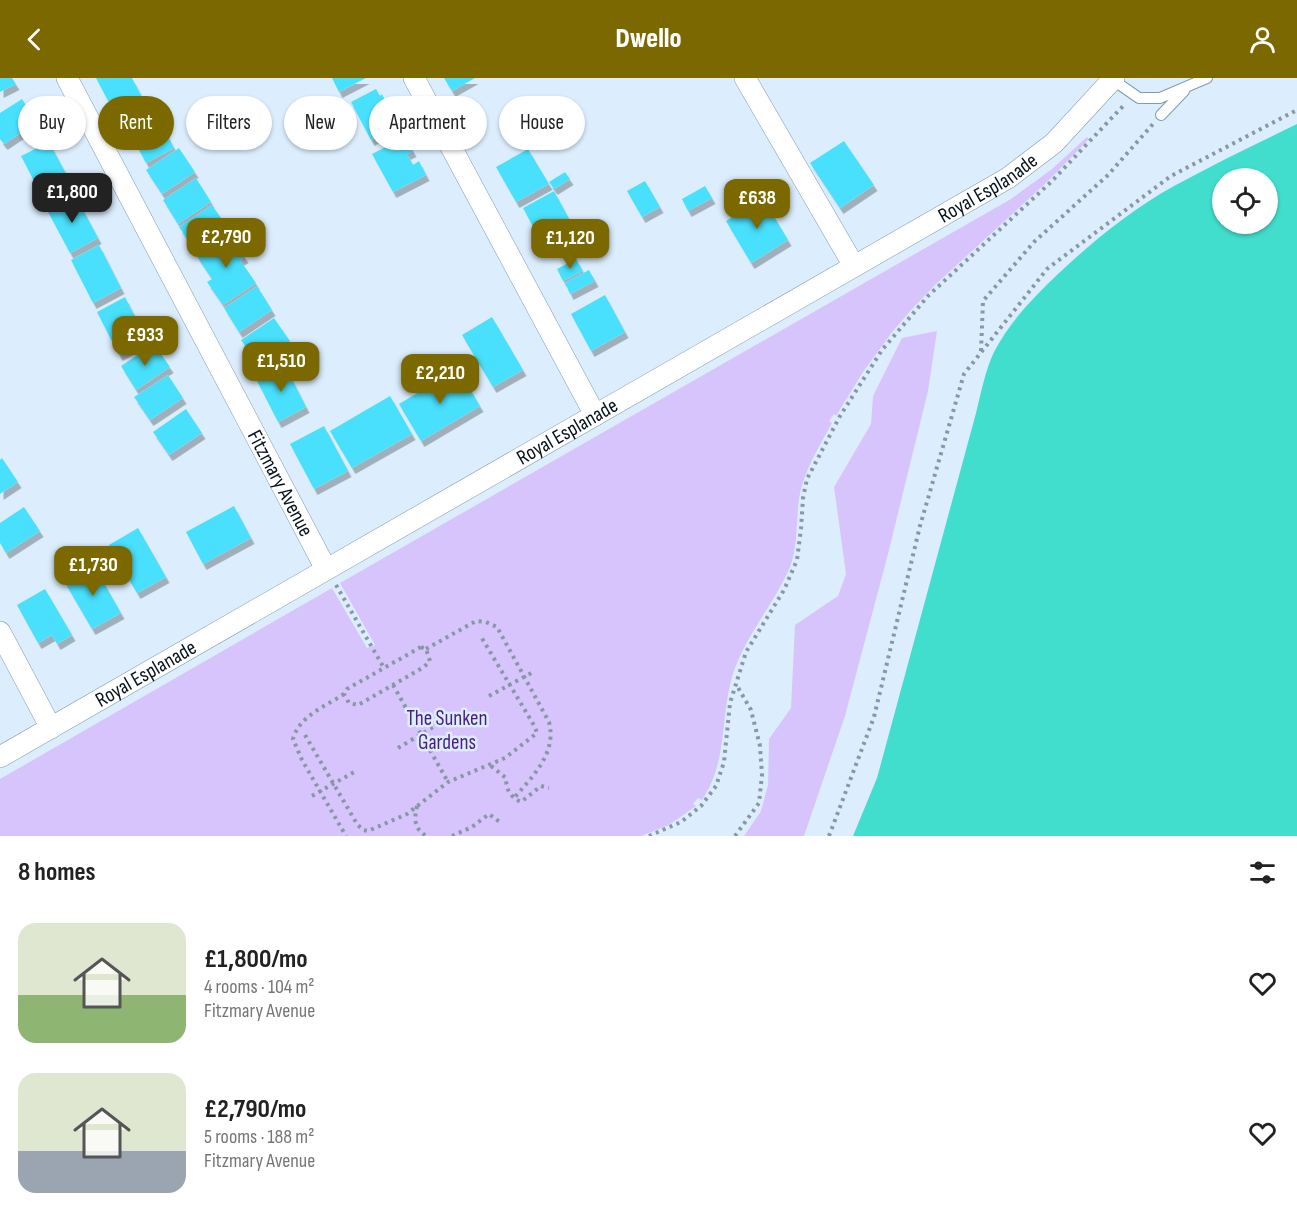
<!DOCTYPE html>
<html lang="en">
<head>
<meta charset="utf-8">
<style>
	body { margin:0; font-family:"Sofia Sans Condensed",sans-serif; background:#f6f6f6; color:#222; height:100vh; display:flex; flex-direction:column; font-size:22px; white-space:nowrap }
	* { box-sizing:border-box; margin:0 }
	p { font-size:20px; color:#767676 }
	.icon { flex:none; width:33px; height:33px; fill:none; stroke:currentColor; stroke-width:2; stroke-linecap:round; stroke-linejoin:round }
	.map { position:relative; height:758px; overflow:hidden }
	.sheet { display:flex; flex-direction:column; background:#fff; flex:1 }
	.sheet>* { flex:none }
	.hud { position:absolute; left:18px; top:18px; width:600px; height:54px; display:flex; gap:12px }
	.tools { position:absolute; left:1212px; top:90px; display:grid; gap:12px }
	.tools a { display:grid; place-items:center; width:66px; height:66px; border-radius:50%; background:#fff; box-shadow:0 2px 4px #0004; font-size:30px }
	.price { position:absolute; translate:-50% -51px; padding:0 14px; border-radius:12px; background:#7b6900; color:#fff; font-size:20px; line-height:39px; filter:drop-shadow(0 2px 3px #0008) }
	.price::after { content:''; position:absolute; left:50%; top:36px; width:18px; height:14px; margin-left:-9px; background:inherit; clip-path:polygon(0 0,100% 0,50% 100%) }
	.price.selected { background:#222; color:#fff }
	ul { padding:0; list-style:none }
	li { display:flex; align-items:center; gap:18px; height:150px; padding:0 18px }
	li span { display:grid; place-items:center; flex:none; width:168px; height:120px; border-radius:18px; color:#555 }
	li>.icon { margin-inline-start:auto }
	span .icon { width:72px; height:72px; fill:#fffc; stroke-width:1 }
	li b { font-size:26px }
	h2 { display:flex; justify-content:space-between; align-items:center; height:72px; padding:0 18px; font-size:26px }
	.pill { padding:0 21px; border-radius:27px; background:#fff; box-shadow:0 2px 4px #0004; font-size:21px; line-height:54px }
	.pill.selected { background:#7b6900; color:#fff }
	header { display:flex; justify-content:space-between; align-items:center; height:78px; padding:0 18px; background:#7b6900; color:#fff; font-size:27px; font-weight:800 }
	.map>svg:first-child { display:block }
	.green { fill:#d7c4fd }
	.water { fill:#42decd; fill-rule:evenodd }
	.building { fill:#4ae0fd; filter:url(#shadow) }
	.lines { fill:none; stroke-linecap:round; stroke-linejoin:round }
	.lane-casing { stroke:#7e9cb3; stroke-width:12 }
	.street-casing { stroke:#7e9cb3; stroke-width:22 }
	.path { stroke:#8797a3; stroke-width:4; stroke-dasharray:3 4.5; stroke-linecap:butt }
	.lane { stroke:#fff; stroke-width:10 }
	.street { stroke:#fff; stroke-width:21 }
	.labels { text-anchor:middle; stroke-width:5; stroke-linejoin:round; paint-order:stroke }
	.street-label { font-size:21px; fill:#07131b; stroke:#dceefe }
	.park-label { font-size:21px; fill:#4d1c83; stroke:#dceefe }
</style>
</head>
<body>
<header><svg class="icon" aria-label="back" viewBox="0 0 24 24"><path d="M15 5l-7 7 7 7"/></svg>Dwello<svg class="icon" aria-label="person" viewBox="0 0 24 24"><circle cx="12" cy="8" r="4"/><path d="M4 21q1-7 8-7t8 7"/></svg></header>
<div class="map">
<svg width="1297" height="758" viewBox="0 0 1297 758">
	<defs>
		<filter id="shadow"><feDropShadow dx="3.5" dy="6" stdDeviation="0" flood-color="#0004"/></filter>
	</defs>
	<rect width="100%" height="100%" fill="#dceefe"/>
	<path class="green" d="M1087 59 1089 61 1087 63 1048 103 934 208 911 232 893 253 863 294 836 338 834 336 829 343 832 345C819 369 803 394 799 421 796 444 798 468 790 489 774 527 744 559 732 599 720 642 728 683 702 722L698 720 693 726 696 728 669 747 641 758H0V701L332 510 367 570 375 567 340 505 1011 121 1052 91Z
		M937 253 928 313 888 476 845 638 804 758H744L761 733 768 707 769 661 791 630 795 547 838 518 846 496 834 409 871 346 873 318 902 260Z"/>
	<path class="water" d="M1297 46V758H853L877 700 976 335C981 315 985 293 994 274 1010 243 1033 220 1058 196 1093 163 1132 131 1174 108 1214 86 1256 66 1297 46ZM1222 100H1268V146H1222Z"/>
	<path class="building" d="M0 0H12L16 6 0 14Z
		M96 0H132L143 21 115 36Z
		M332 0H366L339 14Z
		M444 0H475L452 13Z
		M376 11 380 18 382 16 388 28 395 40 392 42 396 48 371 62 351 24Z
		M22 21 37 44 4 66 0 61V35Z
		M151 27 174 70 146 85 123 42Z
		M405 59 413 73 407 76 413 87 419 83 426 97 393 114 372 76Z
		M844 63 874 107 840 130 810 85Z
		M49 64 72 107 44 122 21 78Z
		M179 70 195 94 162 116 146 92Z
		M528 71 549 106 516 124 496 89Z
		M565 94 570 101 554 111 549 104Z
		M196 100 211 124 178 146 163 122Z
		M645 103 660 129 642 139 627 113Z
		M705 108 712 120 688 133 682 121Z
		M554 113 569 141 538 158 523 130Z
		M75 117 98 160 70 175 47 132Z
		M763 120 788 162 751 185 726 143Z
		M212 127 228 150 195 172 179 149Z
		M229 155 245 179 240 182 256 205 223 227 207 204 212 201 196 177Z
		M99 167 121 210 93 225 71 182Z
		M576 181 583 193 563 203 557 191Z
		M589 192 595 203 570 216 565 205Z
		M257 208 272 232 239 254 224 230Z
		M605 217 625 254 591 273 571 236Z
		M125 219 147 262 119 277 97 234Z
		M492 239 523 292 493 309 462 257Z
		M274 240 290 263 257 285 241 262Z
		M154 266 170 289 136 312 121 288Z
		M284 286 306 329 278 344 256 301Z
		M458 291 480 328 421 363 399 326Z
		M168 297 183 320 150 342 134 319Z
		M390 318 412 356 352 390 330 353Z
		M186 331 202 355 169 377 153 354Z
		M324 348 348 393 314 411 290 366Z
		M2 380 18 404 0 416V382Z
		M234 428 251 460 203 486 186 454Z
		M24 429 40 453 6 475 0 465V445Z
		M138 450 166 499 137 515 109 467Z
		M93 486 121 535 92 551 64 503Z
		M45 511 72 557 57 566 52 557 38 565 17 527Z"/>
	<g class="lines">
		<g class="lane-casing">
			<path id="lane" d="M1113 2 1139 20H1160L1207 0
				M1161 37 1184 13"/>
		</g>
		<g class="street-casing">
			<g id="street">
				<path id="s1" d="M67 0 326 491"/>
				<path d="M414 0 595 337"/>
				<path d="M745 0 854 188"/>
				<path d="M0 554 51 650"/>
				<path id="s2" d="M0 679 1008 100 1054 65 1114 0"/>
			</g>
		</g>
		<path class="path" d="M981 273 983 223 1034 164 1108 97 1153 46
			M336 507 384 590
			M421 569 426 571 430 583 424 589 358 627 349 625 344 616 347 611Z
			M426 571 476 543 486 544 497 549 549 644C557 675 533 698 514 720
			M393 607 448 704
			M344 616C326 628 299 638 293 661L302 682 346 758
			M489 618 535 593
			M305 657 357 746 363 752 368 753 407 736 448 704 505 680 537 655 535 649 480 557
			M398 670 445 642
			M491 688 506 700C506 711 510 719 521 724L541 708 549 710
			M312 718 354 694
			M417 728C414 741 414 750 426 758
			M452 758 472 749 489 736 501 745
			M649 758 681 744 701 728 716 708 724 684 730 625 746 574 784 512 797 482 801 451 803 420 807 401 840 338 882 272 928 218 1051 104 1124 27
			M735 758 759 725 762 697 760 668 751 632 736 606
			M829 758 874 639 920 448 964 296 1047 191 1171 98 1297 32"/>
		<use href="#lane" class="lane"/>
		<use href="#street" class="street"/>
	</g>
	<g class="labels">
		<g class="street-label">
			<text dy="7" stroke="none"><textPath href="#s2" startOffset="1140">Royal Esplanade</textPath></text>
			<text dy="7" stroke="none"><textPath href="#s2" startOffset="654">Royal Esplanade</textPath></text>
			<text dy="7" stroke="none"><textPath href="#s1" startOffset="458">Fitzmary Avenue</textPath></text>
			<text dy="7" stroke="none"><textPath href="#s2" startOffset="168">Royal Esplanade</textPath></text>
		</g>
		<g class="park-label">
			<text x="447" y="647">The Sunken<tspan x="447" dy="24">Gardens</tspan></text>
		</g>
	</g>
</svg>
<div class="tools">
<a><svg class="icon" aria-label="locate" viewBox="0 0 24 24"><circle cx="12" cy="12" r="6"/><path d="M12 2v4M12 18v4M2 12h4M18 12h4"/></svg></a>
</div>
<b class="price selected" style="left:72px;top:146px">£1,800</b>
<b class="price" style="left:757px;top:152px">£638</b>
<b class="price" style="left:226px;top:191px">£2,790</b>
<b class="price" style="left:570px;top:192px">£1,120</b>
<b class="price" style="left:145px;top:289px">£933</b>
<b class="price" style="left:281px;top:315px">£1,510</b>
<b class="price" style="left:440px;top:327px">£2,210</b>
<b class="price" style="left:93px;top:519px">£1,730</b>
<div class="hud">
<a class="pill">Buy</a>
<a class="pill selected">Rent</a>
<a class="pill">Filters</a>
<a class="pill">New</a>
<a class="pill">Apartment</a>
<a class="pill">House</a>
</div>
</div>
<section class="sheet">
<h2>8 homes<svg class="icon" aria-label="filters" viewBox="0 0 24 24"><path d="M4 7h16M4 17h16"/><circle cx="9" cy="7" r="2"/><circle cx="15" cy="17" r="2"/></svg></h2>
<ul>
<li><span style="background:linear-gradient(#dfe7d0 60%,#8fb573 0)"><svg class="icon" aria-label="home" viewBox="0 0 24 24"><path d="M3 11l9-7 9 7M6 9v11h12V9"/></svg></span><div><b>£1,800/mo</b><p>4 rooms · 104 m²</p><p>Fitzmary Avenue</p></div><svg class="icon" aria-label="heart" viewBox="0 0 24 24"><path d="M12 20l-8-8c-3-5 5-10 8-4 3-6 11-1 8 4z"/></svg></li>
<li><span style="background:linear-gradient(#dfe7d0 65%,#9aa5b1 0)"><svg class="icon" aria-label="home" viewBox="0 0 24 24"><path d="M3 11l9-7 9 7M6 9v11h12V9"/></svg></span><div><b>£2,790/mo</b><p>5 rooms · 188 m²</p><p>Fitzmary Avenue</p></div><svg class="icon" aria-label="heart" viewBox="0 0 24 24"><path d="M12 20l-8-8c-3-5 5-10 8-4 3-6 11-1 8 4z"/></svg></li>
</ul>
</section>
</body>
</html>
